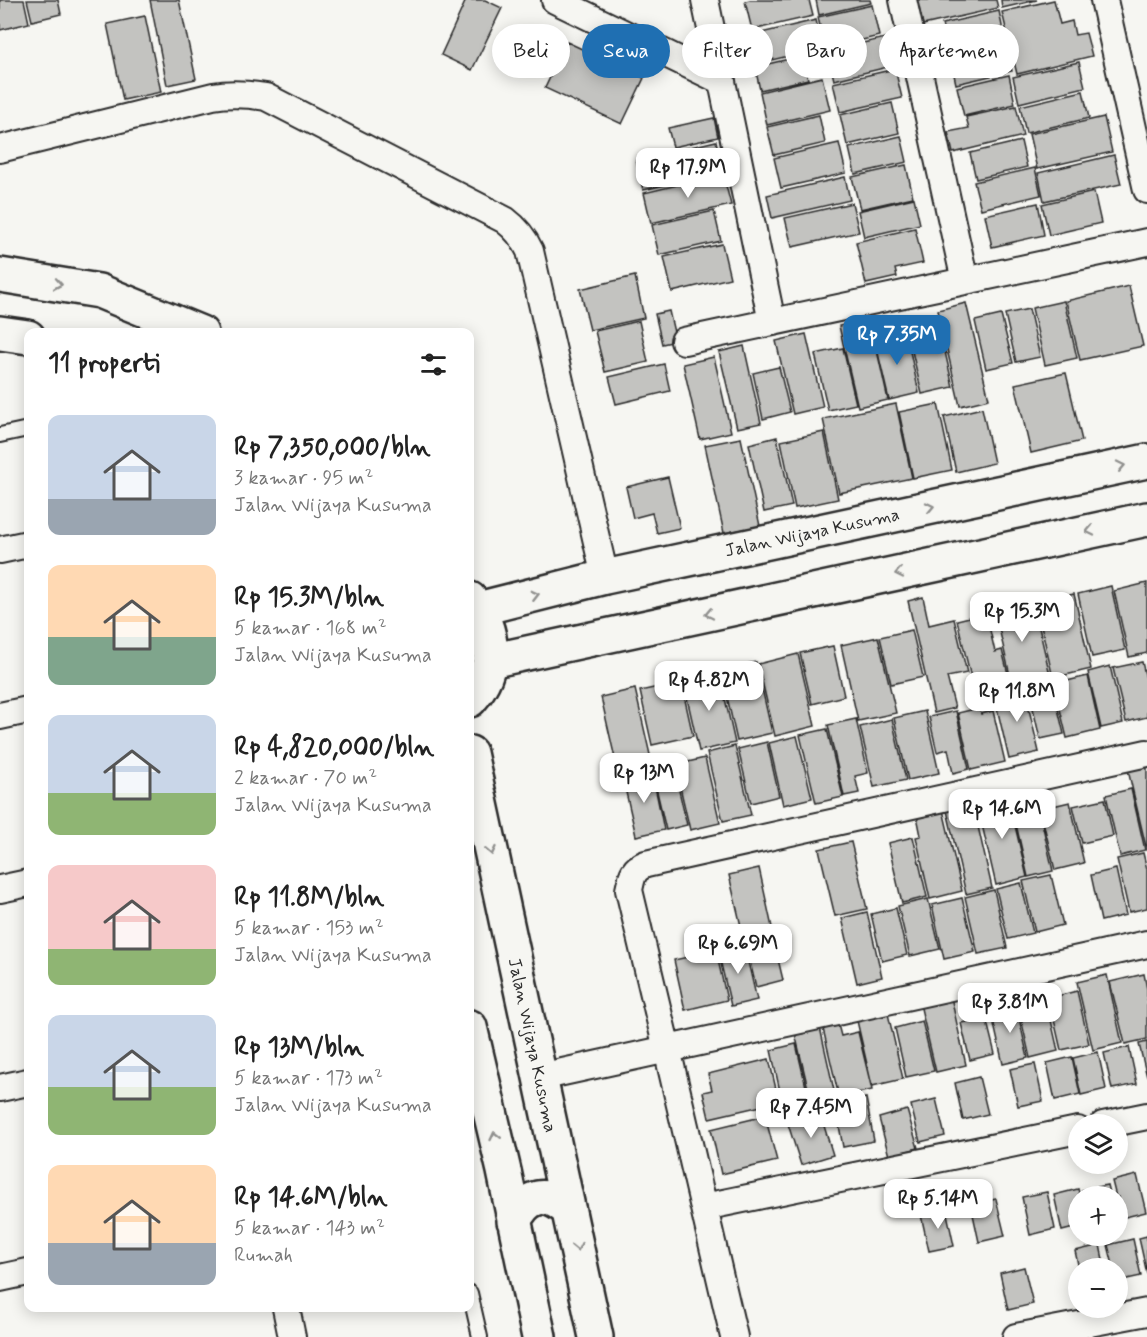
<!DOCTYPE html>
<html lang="id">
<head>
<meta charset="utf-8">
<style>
	body { margin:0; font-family:Mynerve,sans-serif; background:#f2f2f2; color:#222; height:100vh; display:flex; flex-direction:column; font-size:22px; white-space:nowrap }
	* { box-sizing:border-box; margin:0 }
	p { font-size:20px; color:#767676 }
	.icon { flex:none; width:33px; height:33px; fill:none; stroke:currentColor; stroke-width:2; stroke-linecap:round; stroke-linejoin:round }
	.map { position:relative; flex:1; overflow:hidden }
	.side { position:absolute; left:24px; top:328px; width:450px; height:984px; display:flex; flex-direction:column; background:#fff; border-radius:12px; box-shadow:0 3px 15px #0003 }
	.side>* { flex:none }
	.banner { position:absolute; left:492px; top:24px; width:564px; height:54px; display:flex; gap:12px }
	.buttons { position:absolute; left:1068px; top:1114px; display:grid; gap:12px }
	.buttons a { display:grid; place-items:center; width:60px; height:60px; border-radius:50%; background:#fff; box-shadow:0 3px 15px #0003; font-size:30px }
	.price { position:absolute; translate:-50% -51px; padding:0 14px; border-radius:12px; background:#fff; color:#222; font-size:20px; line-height:39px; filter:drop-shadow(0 2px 3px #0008) }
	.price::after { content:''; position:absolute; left:50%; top:36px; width:18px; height:14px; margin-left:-9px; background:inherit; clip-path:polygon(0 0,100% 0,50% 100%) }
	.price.on { background:#1f6fb2; color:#fff }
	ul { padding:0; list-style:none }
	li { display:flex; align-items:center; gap:18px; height:150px; padding:0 24px }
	li span { display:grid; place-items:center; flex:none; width:168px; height:120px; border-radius:12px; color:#555 }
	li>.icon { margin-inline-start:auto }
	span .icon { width:72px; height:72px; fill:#fffc; stroke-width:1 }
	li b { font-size:26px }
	h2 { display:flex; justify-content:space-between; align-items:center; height:72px; padding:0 24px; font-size:26px }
	.chip { padding:0 21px; border-radius:27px; background:#fff; box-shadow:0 3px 15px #0003; font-size:21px; line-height:54px }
	.chip.on { background:#1f6fb2; color:#fff }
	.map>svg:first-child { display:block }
	.building { fill:#c3c3c0; stroke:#2b2b2b; stroke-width:1.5 }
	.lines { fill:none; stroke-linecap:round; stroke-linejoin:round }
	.lane-casing { stroke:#2b2b2b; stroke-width:18 }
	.street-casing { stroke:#2b2b2b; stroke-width:30 }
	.secondary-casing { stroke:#2b2b2b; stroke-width:38 }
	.lane { stroke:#f6f6f2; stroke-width:14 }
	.street { stroke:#f6f6f2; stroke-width:26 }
	.secondary { stroke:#f6f6f2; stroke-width:33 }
	.oneway { stroke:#90908e }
	.labels { text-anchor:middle; stroke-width:5; stroke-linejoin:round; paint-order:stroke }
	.street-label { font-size:18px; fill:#2b2b2b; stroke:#f6f6f2 }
</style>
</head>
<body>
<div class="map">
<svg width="1147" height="1337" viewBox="0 0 1147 1337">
	<rect width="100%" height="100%" fill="#f6f6f2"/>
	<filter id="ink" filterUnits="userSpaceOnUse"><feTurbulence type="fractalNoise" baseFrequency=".0167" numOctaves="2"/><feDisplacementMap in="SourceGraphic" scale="12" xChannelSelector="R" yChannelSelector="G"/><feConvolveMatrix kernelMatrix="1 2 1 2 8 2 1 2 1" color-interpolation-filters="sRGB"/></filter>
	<g filter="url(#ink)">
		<path class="building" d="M0 0H24L29 23 0 30Z
			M27 0H58L61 14 32 21Z
			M150 0H179L196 79 167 85Z
			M466 0H485L502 8 472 70 441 55Z
			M750 0H809L813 16 752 30 745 1Z
			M816 0H870L871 3 819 15Z
			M917 0H996L998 8 923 25Z
			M1001 0H1037L1002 8Z
			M1054 0 1060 24 1072 21 1075 35 1086 33 1092 56 1017 74 1002 12Z
			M872 5 879 36 825 49 818 17Z
			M999 11 1005 41 949 54 942 24Z
			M145 16 161 92 123 100 107 24Z
			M816 20 822 48 755 64 749 36Z
			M890 37 896 65 834 80 827 51Z
			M567 42 644 78 622 124 545 88Z
			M1005 43 1012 71 956 84 950 56Z
			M802 56 808 79 760 90 755 67Z
			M1079 62 1085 87 1019 103 1013 77Z
			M895 69 902 98 840 112 833 83Z
			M1009 75 1015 104 964 116 957 87Z
			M822 77 830 110 767 125 760 92Z
			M1083 91 1089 118 1026 133 1020 106Z
			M892 103 899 133 847 145 840 115Z
			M1016 106 1023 136 953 153 948 132 969 128 966 117Z
			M819 115 825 143 774 155 767 127Z
			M1104 117 1112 152 1037 169 1029 134Z
			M714 118 718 137 673 147 668 128Z
			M901 136 907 162 855 174 849 148Z
			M716 141 723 172 643 190 636 160Z
			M1021 141 1027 167 976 179 970 153Z
			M839 143 846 173 781 188 774 158Z
			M1114 155 1121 184 1044 201 1038 173Z
			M906 165 913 197 860 209 852 177Z
			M1035 168 1041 195 981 209 974 182Z
			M723 174 731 205 651 223 644 193Z
			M845 177 850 200 772 218 767 195Z
			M1094 192 1101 223 1049 235 1042 204Z
			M914 198 920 224 864 237 858 211Z
			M852 203 859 232 792 247 785 218Z
			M1038 203 1044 235 992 247 985 215Z
			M714 211 721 241 659 255 652 225Z
			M915 228 923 263 895 269 897 277 866 284 856 242Z
			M722 244 730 278 672 292 664 257Z
			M635 276 644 318 590 330 580 289Z
			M1129 286 1143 346 1080 360 1066 301Z
			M1064 301 1077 358 1045 365 1032 308Z
			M966 303 989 399 960 406 938 310Z
			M1029 309 1040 357 1016 362 1005 314Z
			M669 311 676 341 662 344 655 314Z
			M1001 315 1013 363 986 369 975 321Z
			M870 319 888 400 858 407 839 326Z
			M639 321 648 362 605 372 595 331Z
			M940 330 953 387 922 394 909 338Z
			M906 333 919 393 889 400 875 340Z
			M806 334 823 407 793 414 776 341Z
			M744 346 761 423 737 428 719 352Z
			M843 348 856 404 828 410 815 354Z
			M714 357 731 432 700 439 683 364Z
			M664 364 670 391 616 404 609 377Z
			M779 367 790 412 763 419 753 373Z
			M1066 373 1082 441 1031 453 1015 384Z
			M896 404 912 478 839 493 823 419Z
			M938 404 952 470 913 478 899 412Z
			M982 408 994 463 956 472 944 417Z
			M824 432 838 499 795 508 781 441Z
			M777 437 792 506 764 512 749 444Z
			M741 438 760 526 724 533 705 445Z
			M668 477 680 528 657 533 652 513 633 518 626 487Z
			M1147 583V653L1129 657 1114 591Z
			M1111 586 1125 650 1092 657 1078 594Z
			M1074 594 1091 669 1053 678 1036 603Z
			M923 597 929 625 954 619 967 673 947 677 955 708 934 713 908 601Z
			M1033 602 1050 675 1012 684 995 611Z
			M986 613 995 652 1002 650 1009 678 973 686 957 620Z
			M912 630 923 677 891 684 880 637Z
			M878 637 896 713 858 721 841 645Z
			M833 646 844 696 812 704 800 653Z
			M798 654 815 726 775 736 758 664Z
			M756 662 772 733 737 741 721 670Z
			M1142 662 1147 683V717L1126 722 1113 668Z
			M1110 666 1123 723 1101 728 1088 672Z
			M719 672 735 743 699 751 683 680Z
			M1088 676 1100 730 1067 738 1054 684Z
			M1051 680 1064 734 1040 739 1028 686Z
			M681 682 693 736 652 745 640 691Z
			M1024 688 1039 752 1009 759 994 695Z
			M635 689 653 768 619 776 601 697Z
			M979 708 981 714 993 711 1005 762 971 770 958 713Z
			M925 711 939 773 908 780 894 718Z
			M956 711 969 769 953 773 948 749 937 752 929 717Z
			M856 719 868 773 855 776 859 793 844 796 828 725Z
			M892 719 906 780 874 787 860 727Z
			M827 729 843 797 816 803 800 735Z
			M797 736 812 798 783 805 769 743Z
			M767 742 779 796 751 803 738 749Z
			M735 746 751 815 723 821 707 753Z
			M705 758 720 823 690 830 675 765Z
			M673 765 687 825 666 830 652 770Z
			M1147 766V851L1128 770Z
			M652 772 664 830 636 836 623 779Z
			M1034 788 1053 871 1028 877 1009 793Z
			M1131 789 1145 850 1120 856 1106 795Z
			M1008 796 1027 877 996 885 977 803Z
			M1105 799 1113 836 1082 843 1073 806Z
			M972 800 992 888 966 894 946 806Z
			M1070 802 1084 863 1055 870 1040 809Z
			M943 810 962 891 930 899 916 837 921 836 917 816Z
			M913 837 927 897 902 903 888 843Z
			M851 842 867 909 835 916 819 849Z
			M1143 853 1147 869V908L1129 912 1117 859Z
			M759 868 773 932 744 939 729 875Z
			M1116 869 1126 915 1101 921 1091 875Z
			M1051 875 1063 925 1035 932 1023 881Z
			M1021 883 1033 933 1008 939 996 889Z
			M994 890 1007 948 978 954 965 897Z
			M962 898 975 952 944 959 932 905Z
			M928 899 940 949 910 956 898 906Z
			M896 908 907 955 882 961 871 914Z
			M867 912 882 977 857 983 842 918Z
			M772 934 783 980 756 987 745 940Z
			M744 945 757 1000 731 1006 718 951Z
			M716 951 727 1000 685 1010 674 960Z
			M1144 974 1147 989V1039L1125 1044 1110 982Z
			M1107 975 1122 1043 1093 1050 1077 982Z
			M1043 985 1058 1051 1030 1058 1015 992Z
			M1077 991 1089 1044 1061 1050 1049 998Z
			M951 997 966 1065 936 1072 920 1004Z
			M886 1005 903 1079 872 1086 855 1012Z
			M1016 1005 1028 1058 1003 1064 991 1011Z
			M836 1017 841 1036 858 1032 872 1090 839 1097 821 1020Z
			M986 1018 995 1054 970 1060 961 1023Z
			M922 1021 934 1071 906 1077 895 1028Z
			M819 1023 835 1095 811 1101 794 1029Z
			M1147 1042V1077L1139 1044Z
			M796 1044 810 1104 784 1110 771 1050Z
			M1129 1047 1137 1084 1112 1089 1104 1053Z
			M1098 1052 1106 1089 1081 1095 1073 1058Z
			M1072 1057 1080 1094 1055 1100 1047 1063Z
			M769 1059 779 1102 709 1118 703 1092 712 1090 708 1074Z
			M1035 1064 1043 1101 1018 1106 1010 1069Z
			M979 1077 988 1114 963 1120 955 1083Z
			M866 1098 874 1141 843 1147 835 1104Z
			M936 1099 945 1136 920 1142 911 1105Z
			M907 1110 918 1148 889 1156 879 1118Z
			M820 1113 833 1155 801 1165 788 1124Z
			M765 1116 777 1161 721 1174 711 1129Z
			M1137 1175 1146 1212 1121 1218 1118 1197H1116L1112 1181Z
			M1107 1185 1110 1197H1084L1082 1190Z
			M1078 1189 1080 1197H1078V1227L1062 1231 1054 1195Z
			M1047 1192 1055 1229 1030 1235 1022 1197Z
			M996 1199 1005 1236 979 1242 971 1205Z
			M946 1209 954 1246 929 1251 921 1215Z
			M1147 1236V1274L1139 1238Z
			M1133 1239 1141 1276 1118 1281V1269H1114L1108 1245Z
			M1100 1245 1105 1269H1079L1075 1251Z
			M1024 1267 1033 1304 1008 1310 1000 1273Z"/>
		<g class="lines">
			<g class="lane-casing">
				<path id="lane" d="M0 435 28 429
					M470 1293 480 1337"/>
			</g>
			<g class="street-casing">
				<path id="street" d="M555 0 722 81
					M705 0 772 322
					M903 0 965 281
					M1104 0 1147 190
					M0 149 213 96C231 93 247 94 266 97L505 220C517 229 524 238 530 251L605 577
					M684 341 1147 242
					M0 550 28 544
					M0 716 28 710
					M0 889 28 883
					M540 1077 1147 944
					M0 1088 28 1082
					M1103 1125 1147 1116
					M704 1207 1078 1130
					M0 1278 28 1272
					M286 1308 292 1337
					M734 1337 667 1049 629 890C632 877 632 869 646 864L1147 753
					M1016 1337 1147 1312"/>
			</g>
			<g class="secondary-casing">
				<path id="secondary" d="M0 275 99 291 201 333
					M0 333 28 337
					M470 599C496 630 498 668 470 700
					M478 609 605 577 1147 461
					M490 661 1147 519
					M470 753 596 1337
					M470 1027 504 1171 539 1337
					M514 1221C528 1194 546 1190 569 1211"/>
			</g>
			<use href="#lane" class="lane"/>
			<use href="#street" class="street"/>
			<use href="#secondary" class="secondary"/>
		</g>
		<defs><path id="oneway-chevron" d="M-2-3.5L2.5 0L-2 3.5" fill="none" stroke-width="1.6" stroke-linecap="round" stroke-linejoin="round" transform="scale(1.5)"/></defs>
		<g class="oneway">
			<use href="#oneway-chevron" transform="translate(58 284) rotate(10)"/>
			<use href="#oneway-chevron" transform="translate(1121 466) rotate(-12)"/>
			<use href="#oneway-chevron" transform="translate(930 507) rotate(-12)"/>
			<use href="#oneway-chevron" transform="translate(1090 531) rotate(168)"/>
			<use href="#oneway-chevron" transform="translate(899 573) rotate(168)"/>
			<use href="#oneway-chevron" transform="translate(535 595) rotate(-14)"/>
			<use href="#oneway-chevron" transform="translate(709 614) rotate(168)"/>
			<use href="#oneway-chevron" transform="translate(491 851) rotate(78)"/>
			<use href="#oneway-chevron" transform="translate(495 1136) rotate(-103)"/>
			<use href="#oneway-chevron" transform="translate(577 1247) rotate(78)"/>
		</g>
	</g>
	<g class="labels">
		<g class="street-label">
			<text transform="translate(812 532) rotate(-12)" y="6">Jalan Wijaya Kusuma</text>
			<text transform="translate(533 1045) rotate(78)" y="6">Jalan Wijaya Kusuma</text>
		</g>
	</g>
</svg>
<div class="buttons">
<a><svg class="icon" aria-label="layers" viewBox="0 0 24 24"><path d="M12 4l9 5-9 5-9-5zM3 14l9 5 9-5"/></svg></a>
<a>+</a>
<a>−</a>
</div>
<b class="price" style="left:688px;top:199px">Rp 17.9M</b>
<b class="price on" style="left:897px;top:366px">Rp 7.35M</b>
<b class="price" style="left:1022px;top:643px">Rp 15.3M</b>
<b class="price" style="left:709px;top:712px">Rp 4.82M</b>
<b class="price" style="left:1017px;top:723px">Rp 11.8M</b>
<b class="price" style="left:644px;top:804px">Rp 13M</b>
<b class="price" style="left:1002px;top:840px">Rp 14.6M</b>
<b class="price" style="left:738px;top:975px">Rp 6.69M</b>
<b class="price" style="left:1010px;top:1034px">Rp 3.81M</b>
<b class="price" style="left:811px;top:1139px">Rp 7.45M</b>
<b class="price" style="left:938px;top:1230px">Rp 5.14M</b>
<div class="banner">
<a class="chip">Beli</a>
<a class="chip on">Sewa</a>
<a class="chip">Filter</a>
<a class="chip">Baru</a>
<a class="chip">Apartemen</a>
</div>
<section class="side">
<h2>11 properti<svg class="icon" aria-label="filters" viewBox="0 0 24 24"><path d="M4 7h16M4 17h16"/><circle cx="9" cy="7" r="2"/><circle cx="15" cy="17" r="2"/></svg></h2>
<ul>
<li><span style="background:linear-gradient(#c9d6e8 70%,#9aa5b1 0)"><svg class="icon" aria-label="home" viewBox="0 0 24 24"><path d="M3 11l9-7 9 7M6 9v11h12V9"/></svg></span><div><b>Rp 7,350,000/bln</b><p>3 kamar · 95 m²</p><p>Jalan Wijaya Kusuma</p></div></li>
<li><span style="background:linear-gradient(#ffd9b3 60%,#7fa58c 0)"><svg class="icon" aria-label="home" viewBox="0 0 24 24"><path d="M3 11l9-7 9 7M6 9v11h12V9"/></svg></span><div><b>Rp 15.3M/bln</b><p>5 kamar · 168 m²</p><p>Jalan Wijaya Kusuma</p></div></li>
<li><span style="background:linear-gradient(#c9d6e8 65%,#8fb573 0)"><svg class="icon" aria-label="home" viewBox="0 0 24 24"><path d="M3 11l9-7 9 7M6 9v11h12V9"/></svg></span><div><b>Rp 4,820,000/bln</b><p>2 kamar · 70 m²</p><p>Jalan Wijaya Kusuma</p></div></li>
<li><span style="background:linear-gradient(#f6c9c9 70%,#8fb573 0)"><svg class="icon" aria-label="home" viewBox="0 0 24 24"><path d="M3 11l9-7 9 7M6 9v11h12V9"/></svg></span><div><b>Rp 11.8M/bln</b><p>5 kamar · 153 m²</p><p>Jalan Wijaya Kusuma</p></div></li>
<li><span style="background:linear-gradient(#c9d6e8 60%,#8fb573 0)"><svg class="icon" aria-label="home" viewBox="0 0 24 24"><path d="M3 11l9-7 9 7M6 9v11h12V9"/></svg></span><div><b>Rp 13M/bln</b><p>5 kamar · 173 m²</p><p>Jalan Wijaya Kusuma</p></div></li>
<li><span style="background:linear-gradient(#ffd9b3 65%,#9aa5b1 0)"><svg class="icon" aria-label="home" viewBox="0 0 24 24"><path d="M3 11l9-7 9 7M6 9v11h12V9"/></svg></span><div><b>Rp 14.6M/bln</b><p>5 kamar · 143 m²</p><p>Rumah</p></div></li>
</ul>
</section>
</div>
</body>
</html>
